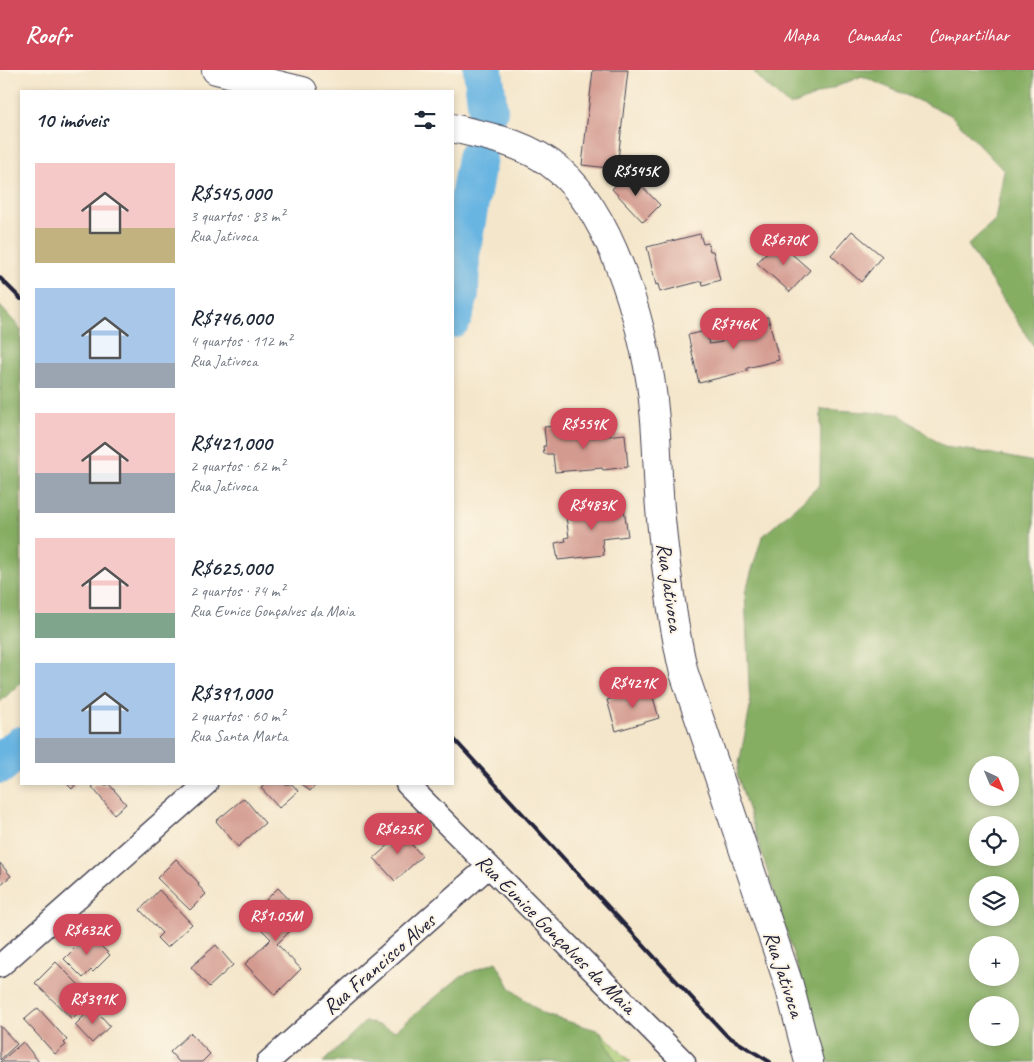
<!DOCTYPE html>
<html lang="pt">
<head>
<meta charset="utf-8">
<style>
	body { margin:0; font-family:Caveat,sans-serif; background:#f2f2f3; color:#1f2937; height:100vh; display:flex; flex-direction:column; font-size:19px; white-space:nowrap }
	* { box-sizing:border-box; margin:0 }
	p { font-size:16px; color:#747a83 }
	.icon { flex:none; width:28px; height:28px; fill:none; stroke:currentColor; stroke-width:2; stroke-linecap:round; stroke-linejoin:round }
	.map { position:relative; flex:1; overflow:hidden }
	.sheet { position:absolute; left:20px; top:20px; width:434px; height:695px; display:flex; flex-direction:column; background:#fff; border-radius:0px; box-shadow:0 2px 8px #0003 }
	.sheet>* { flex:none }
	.needle { width:32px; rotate:136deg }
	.buttons { position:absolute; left:969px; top:686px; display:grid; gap:10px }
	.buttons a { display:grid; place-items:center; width:50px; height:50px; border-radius:50%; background:#fff; box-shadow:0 2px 8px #0003; font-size:25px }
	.price { position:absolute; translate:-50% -42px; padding:0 11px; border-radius:18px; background:#d1495b; color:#fff; font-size:16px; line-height:32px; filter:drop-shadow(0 1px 2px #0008) }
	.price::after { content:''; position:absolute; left:50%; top:30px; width:15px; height:11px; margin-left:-8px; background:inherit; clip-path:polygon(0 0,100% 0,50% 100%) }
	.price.active { background:#222; color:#fff }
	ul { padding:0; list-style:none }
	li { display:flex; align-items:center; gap:15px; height:125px; padding:0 15px }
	li span { display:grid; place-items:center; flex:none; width:140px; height:100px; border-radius:0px; color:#555 }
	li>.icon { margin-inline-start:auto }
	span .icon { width:60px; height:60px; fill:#fffc; stroke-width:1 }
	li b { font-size:21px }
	h2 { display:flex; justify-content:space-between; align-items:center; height:60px; padding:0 15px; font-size:21px }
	header { display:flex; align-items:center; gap:30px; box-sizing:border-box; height:70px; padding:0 25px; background:#d1495b; color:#fff }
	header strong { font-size:24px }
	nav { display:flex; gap:28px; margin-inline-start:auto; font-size:18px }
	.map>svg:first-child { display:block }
	.green { fill:#a8ca72; stroke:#657656 }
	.forest { fill:#86ae64; stroke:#546850; fill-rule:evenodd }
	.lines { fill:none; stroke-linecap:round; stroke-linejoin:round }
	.river { stroke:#69b5e2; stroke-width:40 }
	.building { fill:#d39a8f }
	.street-casing { stroke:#423f50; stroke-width:25 }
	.secondary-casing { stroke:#423f50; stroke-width:30 }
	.street { stroke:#fff; stroke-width:22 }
	.secondary { stroke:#fff; stroke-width:28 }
	.rail { stroke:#22223b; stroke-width:4 }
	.labels { text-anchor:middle; stroke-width:4; stroke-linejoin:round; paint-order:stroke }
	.street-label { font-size:21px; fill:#22223b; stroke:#fcf5e5 }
</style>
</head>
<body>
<header>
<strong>Roofr</strong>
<nav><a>Mapa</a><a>Camadas</a><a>Compartilhar</a></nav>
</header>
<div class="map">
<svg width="1034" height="992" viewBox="0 0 1034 992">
	<rect width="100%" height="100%" fill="#fcf5e5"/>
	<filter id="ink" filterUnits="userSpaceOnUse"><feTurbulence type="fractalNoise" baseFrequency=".02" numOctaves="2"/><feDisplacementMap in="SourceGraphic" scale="10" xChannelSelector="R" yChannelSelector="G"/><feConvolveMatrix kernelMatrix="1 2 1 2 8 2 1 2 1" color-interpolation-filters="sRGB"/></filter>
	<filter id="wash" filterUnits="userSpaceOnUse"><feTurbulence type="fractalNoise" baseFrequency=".0096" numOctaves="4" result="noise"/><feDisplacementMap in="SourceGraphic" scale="20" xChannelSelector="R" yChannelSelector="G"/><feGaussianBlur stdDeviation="1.12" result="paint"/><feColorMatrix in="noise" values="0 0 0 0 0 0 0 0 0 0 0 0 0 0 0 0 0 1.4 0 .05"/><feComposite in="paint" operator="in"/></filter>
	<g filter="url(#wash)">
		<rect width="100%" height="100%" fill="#f4e6ca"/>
		<path class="green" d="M600 961 631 992H616Z"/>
		<path class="forest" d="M754 0H1034V277L968 175 995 150 1004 101 951 45 862 6 790 36 756 6Z
			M0 236 21 259V612L0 632Z
			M821 339 899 344 944 377 982 382 1034 392V992H827L737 704 750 638 745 523 762 467 820 415ZM978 695H1010V728H978ZM978 755H1010V788H978ZM978 815H1010V848H978ZM978 875H1010V908H978ZM978 935H1010V968H978Z
			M496 892 511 919 543 944 600 961 616 992H323L366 951 395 961 461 906Z"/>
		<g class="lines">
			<path class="river" d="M483 0 488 40
				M452 248 459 225 460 185 477 88
				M0 694 21 676"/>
		</g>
		<g id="blocks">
			<path class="building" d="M593 0H628L617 99 582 95Z
				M629 103 660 135 643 152 612 119Z
				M852 161 882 186 861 212 831 185Z
				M700 164 703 174 708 173 710 181H713L720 210 703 215 702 211 660 222 658 214 656 215 647 177Z
				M777 171 810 200 790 222 757 193Z
				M768 247 779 290 747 298V301L699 313 688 265 706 261 709 274 722 272 720 264 732 261 730 256Z
				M579 354 582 370H586V368L625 364 628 397 603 400 602 398 555 402 553 384H544L543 376H546L544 357Z
				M623 432 628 466 602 469 604 485 558 490 555 473 566 471 565 468 569 467 566 447 578 446 576 438Z
				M650 617 659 648 616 661 607 630Z
				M67 714H76L72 719Z
				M96 714 107 715 109 714 126 734 114 744 92 717Z
				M266 714H292L298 721 279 738 261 718Z
				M302 714H317L310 721Z
				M244 728 265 753 238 777 216 751Z
				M395 756 422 786 395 811 374 788 392 772 386 765Z
				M176 789 199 813 198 815 206 824 190 840 157 808Z
				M0 793 11 806 0 815Z
				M278 818 305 846 277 874 301 899 275 925 245 894 271 869 252 850 266 836 262 834Z
				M159 820 192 854 167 878 157 868 162 863 140 840Z
				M89 864 110 885 93 902 91 900 83 908 64 889Z
				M216 875 233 895 209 917 191 897Z
				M56 892 86 922 75 932 82 939 72 949 35 913Z
				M93 937 110 956 92 973 75 955Z
				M38 938 67 970 64 973 66 975 55 984 24 950Z
				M0 956 17 974 0 990Z
				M190 963 210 984 202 992H179L170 982Z
				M23 972 39 992H0Z"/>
		</g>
	</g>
	<g filter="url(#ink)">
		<use href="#blocks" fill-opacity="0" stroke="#423f50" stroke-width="1"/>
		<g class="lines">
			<g class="street-casing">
				<path id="street" d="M407 714 684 992
					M0 896 206 714
					M268 992 489 796"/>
			</g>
			<g class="secondary-casing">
				<path id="secondary" d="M216 0 303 21
					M452 58C491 67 530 74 560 101 615 149 648 268 654 340 658 376 657 413 661 449 666 500 672 552 684 603L789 915 809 992"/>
			</g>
			<use href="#street" class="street"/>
			<use href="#secondary" class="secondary"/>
			<path class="rail" d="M0 208 21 229
				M452 667 726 965 770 992"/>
		</g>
	</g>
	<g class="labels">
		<g class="street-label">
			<text transform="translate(670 517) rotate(82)" y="7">Rua Jativoca</text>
			<text transform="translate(556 864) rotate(45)" y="7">Rua Eunice Gonçalves da Maia</text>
			<text transform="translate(379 894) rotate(-41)" y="7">Rua Francisco Alves</text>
			<text transform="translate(784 904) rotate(72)" y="7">Rua Jativoca</text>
		</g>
	</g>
</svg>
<div class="buttons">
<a><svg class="needle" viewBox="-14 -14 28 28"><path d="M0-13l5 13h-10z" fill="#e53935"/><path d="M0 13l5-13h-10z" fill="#747a83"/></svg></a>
<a><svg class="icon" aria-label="locate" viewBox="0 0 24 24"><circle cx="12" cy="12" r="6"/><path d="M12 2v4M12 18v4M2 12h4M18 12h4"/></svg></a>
<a><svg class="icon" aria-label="layers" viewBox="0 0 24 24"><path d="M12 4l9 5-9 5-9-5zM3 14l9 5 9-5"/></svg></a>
<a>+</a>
<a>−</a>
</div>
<b class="price active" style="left:636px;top:127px">R$545K</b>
<b class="price" style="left:784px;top:196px">R$670K</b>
<b class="price" style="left:734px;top:280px">R$746K</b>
<b class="price" style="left:584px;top:380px">R$559K</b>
<b class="price" style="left:592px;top:461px">R$483K</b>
<b class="price" style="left:633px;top:639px">R$421K</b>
<b class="price" style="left:398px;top:785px">R$625K</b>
<b class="price" style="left:276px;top:872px">R$1.05M</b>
<b class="price" style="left:87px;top:886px">R$632K</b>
<b class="price" style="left:93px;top:955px">R$391K</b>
<section class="sheet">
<h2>10 imóveis<svg class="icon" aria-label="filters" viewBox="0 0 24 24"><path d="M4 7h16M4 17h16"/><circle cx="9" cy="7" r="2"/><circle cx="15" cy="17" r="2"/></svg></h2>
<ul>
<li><span style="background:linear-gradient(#f6c9c9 65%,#c2b280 0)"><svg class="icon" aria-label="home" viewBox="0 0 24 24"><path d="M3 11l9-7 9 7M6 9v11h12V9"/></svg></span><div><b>R$545,000</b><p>3 quartos · 83 m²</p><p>Rua Jativoca</p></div></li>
<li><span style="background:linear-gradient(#a9c7e8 75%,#9aa5b1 0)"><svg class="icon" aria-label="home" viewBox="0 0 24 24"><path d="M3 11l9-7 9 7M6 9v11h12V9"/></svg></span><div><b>R$746,000</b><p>4 quartos · 112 m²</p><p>Rua Jativoca</p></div></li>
<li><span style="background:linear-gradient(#f6c9c9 60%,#9aa5b1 0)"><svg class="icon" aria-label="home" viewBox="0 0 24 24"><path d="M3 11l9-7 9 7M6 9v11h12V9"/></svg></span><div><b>R$421,000</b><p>2 quartos · 62 m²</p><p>Rua Jativoca</p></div></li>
<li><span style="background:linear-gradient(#f6c9c9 75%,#7fa58c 0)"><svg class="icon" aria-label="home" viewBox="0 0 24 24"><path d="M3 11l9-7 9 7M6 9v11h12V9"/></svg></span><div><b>R$625,000</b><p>2 quartos · 74 m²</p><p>Rua Eunice Gonçalves da Maia</p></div></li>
<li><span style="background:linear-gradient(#a9c7e8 75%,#9aa5b1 0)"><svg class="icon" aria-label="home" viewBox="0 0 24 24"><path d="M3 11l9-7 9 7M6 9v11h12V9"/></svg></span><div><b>R$391,000</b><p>2 quartos · 60 m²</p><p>Rua Santa Marta</p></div></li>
</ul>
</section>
</div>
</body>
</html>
